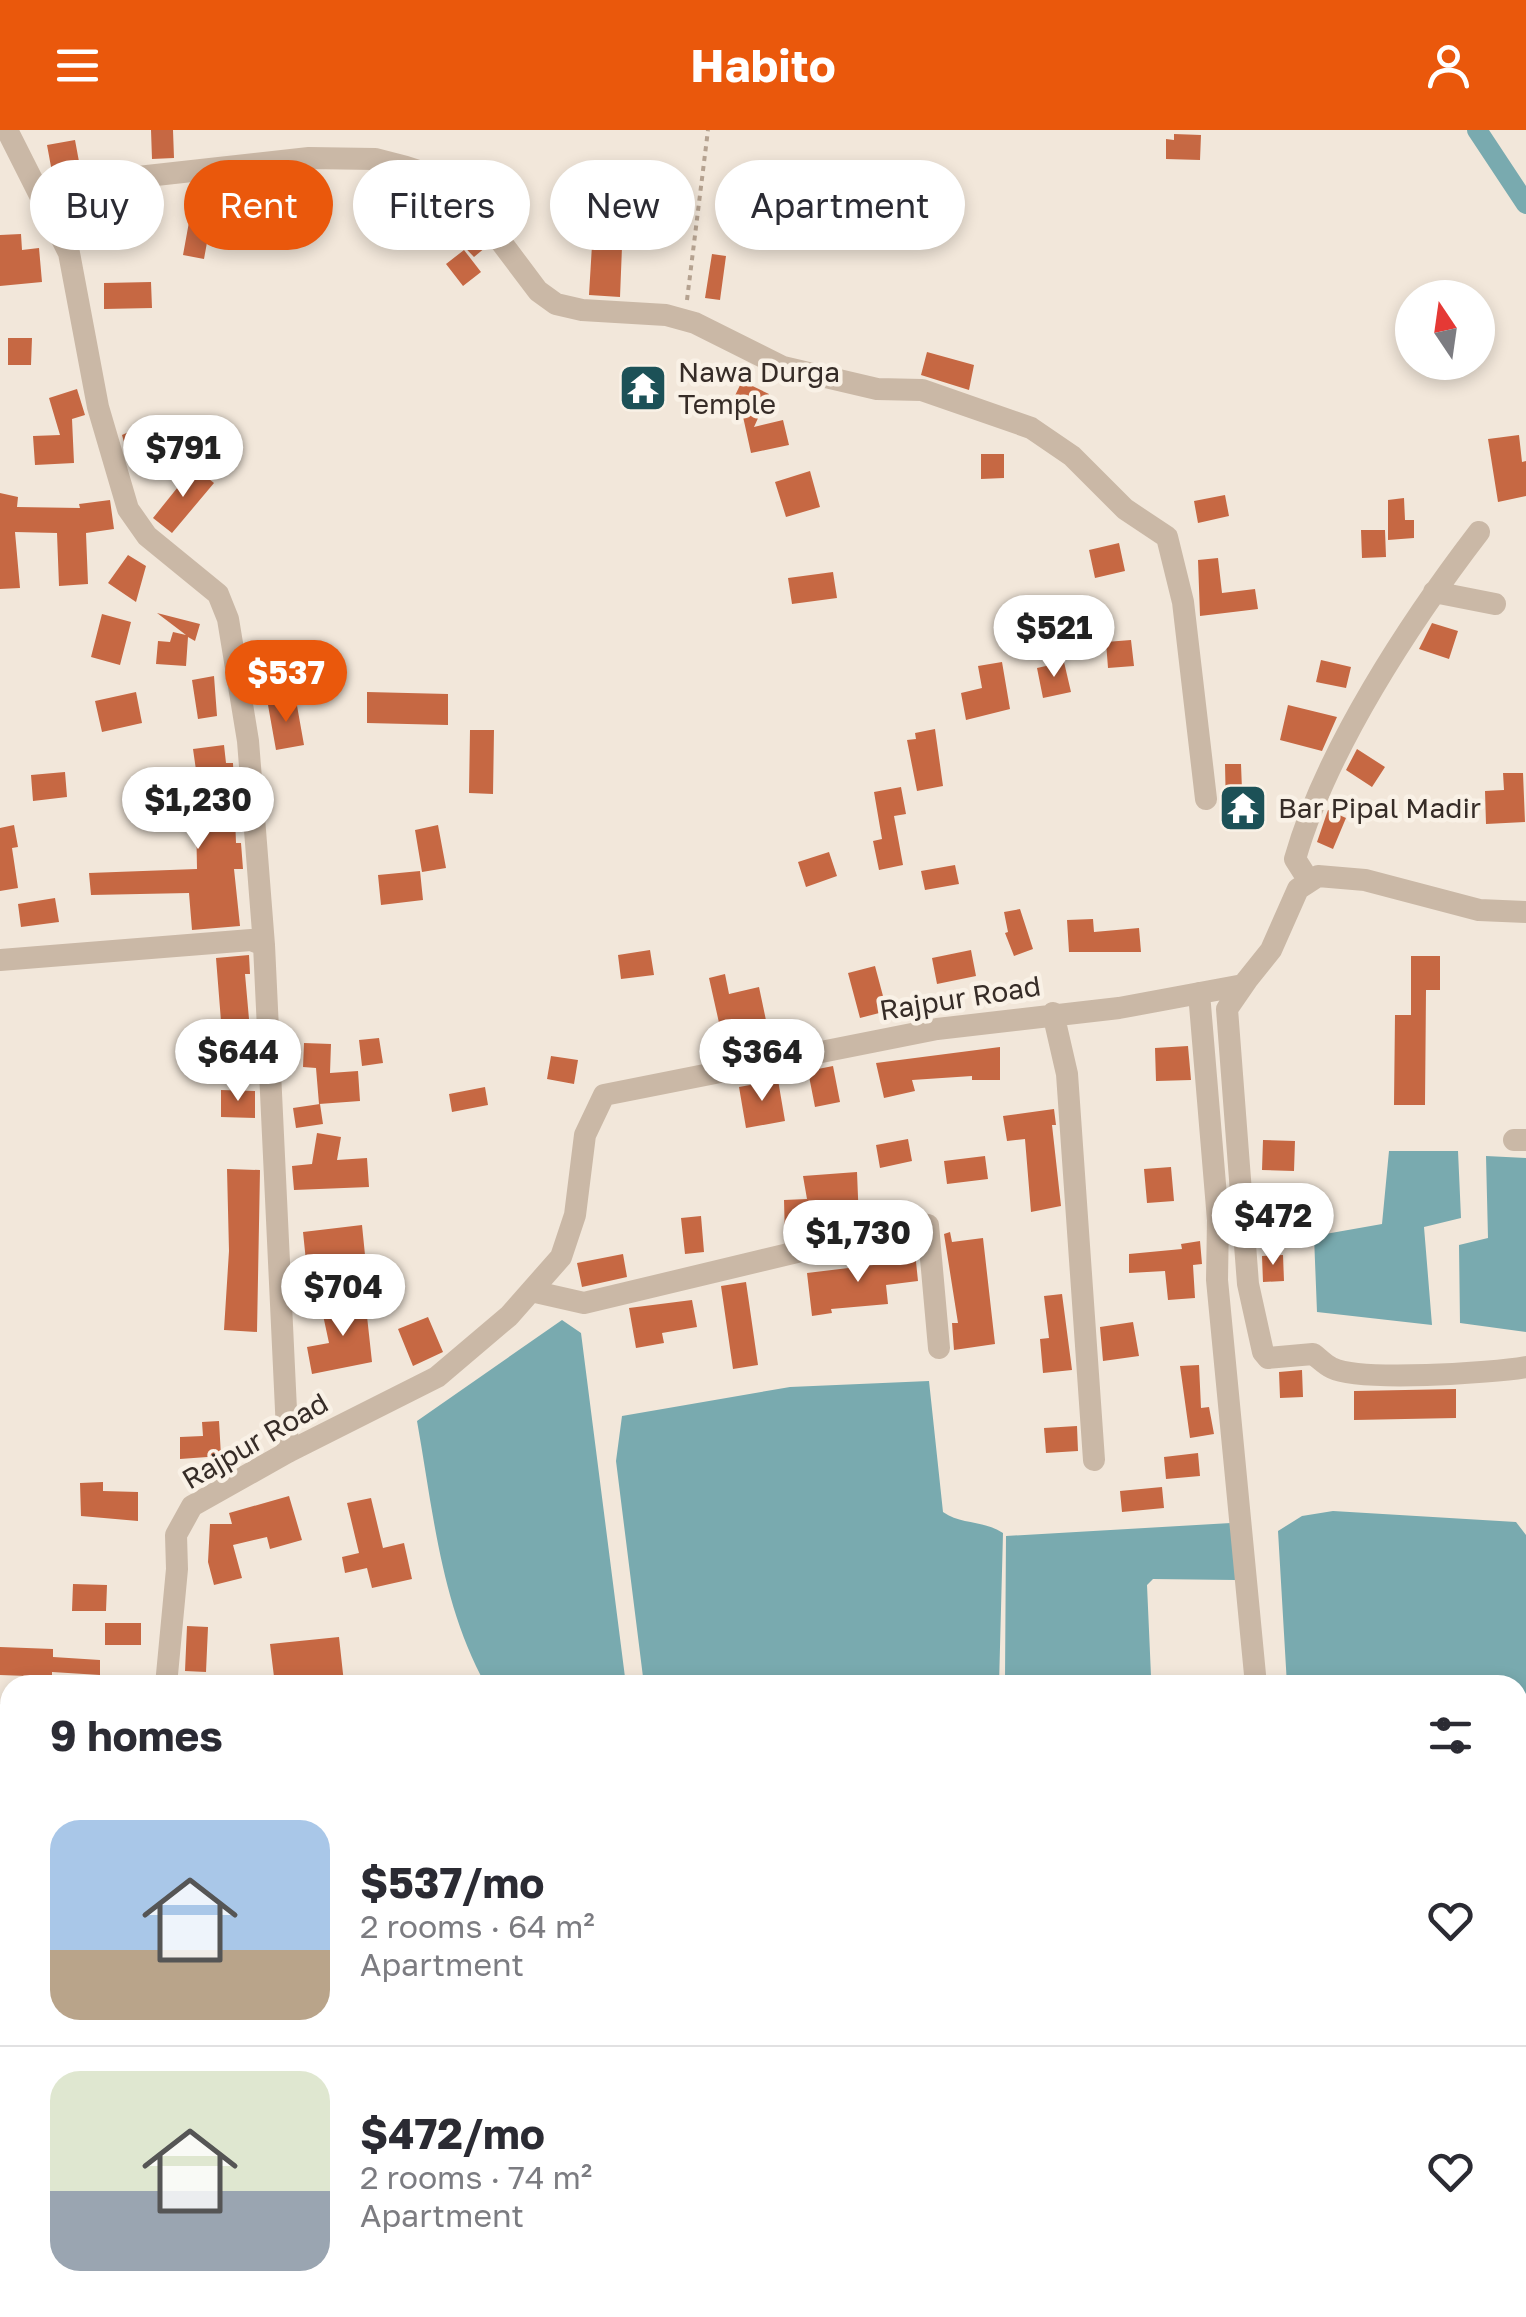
<!DOCTYPE html>
<html lang="en">
<head>
<meta charset="utf-8">
<style>
	body { margin:0; font-family:"Golos Text",sans-serif; background:#f2f2f3; color:#2b2b33; height:100vh; display:flex; flex-direction:column; font-size:38px; white-space:nowrap }
	* { box-sizing:border-box; margin:0 }
	p { font-size:32px; color:#7c7c81 }
	.icon { flex:none; width:55px; height:55px; fill:none; stroke:currentColor; stroke-width:2; stroke-linecap:round; stroke-linejoin:round }
	.map { position:relative; flex:1; overflow:hidden }
	.side { position:absolute; left:0px; top:1545px; width:1528px; height:642px; display:flex; flex-direction:column; background:#fff; border-radius:30px 30px 0 0; box-shadow:0 5px 15px #0003 }
	.side>* { flex:none }
	.guide { position:absolute; left:30px; top:30px; width:1000px; height:90px; display:flex; gap:20px }
	.needle { width:65px; rotate:347deg }
	.buttons { position:absolute; left:1395px; top:150px; display:grid; gap:20px }
	.buttons a { display:grid; place-items:center; width:100px; height:100px; border-radius:50%; background:#fff; box-shadow:0 5px 15px #0003; font-size:50px }
	.price { position:absolute; translate:-50% -85px; padding:0 22px; border-radius:35px; background:#fff; color:#222; font-size:32px; line-height:65px; filter:drop-shadow(0 2px 5px #0008) }
	.price::after { content:''; position:absolute; left:50%; top:60px; width:30px; height:22px; margin-left:-15px; background:inherit; clip-path:polygon(0 0,100% 0,50% 100%) }
	.price.current { background:#ea580c; color:#fff }
	ul { padding:0; list-style:none }
	li { display:flex; align-items:center; gap:30px; height:250px; padding:0 50px }
	li+li { border-top:2px solid #e1e1e2 }
	li span { display:grid; place-items:center; flex:none; width:280px; height:200px; border-radius:30px; color:#555 }
	li>.icon { margin-inline-start:auto }
	span .icon { width:120px; height:120px; fill:#fffc; stroke-width:1 }
	li b { font-size:42px }
	h2 { display:flex; justify-content:space-between; align-items:center; height:120px; padding:0 50px; font-size:42px }
	.tag { padding:0 35px; border-radius:45px; background:#fff; box-shadow:0 5px 15px #0003; font-size:35px; line-height:90px }
	.tag.current { background:#ea580c; color:#fff }
	header { display:flex; justify-content:space-between; align-items:center; height:130px; padding:0 50px; background:#ea580c; color:#fff; font-size:45px; font-weight:700 }
	.map>svg:first-child { display:block }
	.water { fill:#79aaaf }
	.lines { fill:none; stroke-linecap:round; stroke-linejoin:round }
	.canal { stroke:#79aaaf; stroke-width:20 }
	.building { fill:#c66843 }
	.path { stroke:#b5a290; stroke-width:4; stroke-dasharray:5 5; stroke-linecap:butt }
	.minor { stroke:#cab8a6; stroke-width:22 }
	.trunk { stroke:#68564b; stroke-width:28 }
	.labels { text-anchor:middle; stroke-width:9; stroke-linejoin:round; paint-order:stroke }
	.poi-label { font-size:28px; fill:#362c27; stroke:#f9f1e6; text-anchor:start }
	.street-label { font-size:28px; fill:#362c27; stroke:#f9f1e6 }
</style>
</head>
<body>
<header><svg class="icon" aria-label="menu" viewBox="0 0 24 24"><path d="M4 6h16M4 12h16M4 18h16"/></svg>Habito<svg class="icon" aria-label="person" viewBox="0 0 24 24"><circle cx="12" cy="8" r="4"/><path d="M4 21q1-7 8-7t8 7"/></svg></header>
<div class="map">
<svg width="1526" height="2187" viewBox="0 0 1526 2187">
	<rect width="100%" height="100%" fill="#f2e7da"/>
	<path class="water" d="M1389 1021H1458L1461 1088 1424 1097 1432 1195 1317 1182 1314 1106 1382 1094Z
		M1486 1026 1526 1028V1202L1460 1193 1459 1115 1488 1108Z
		M562 1190 581 1203 626 1555H486C441 1475 433 1380 417 1291Z
		M929 1251 943 1382C962 1395 983 1390 1003 1403L999 1555H644L616 1331 622 1286 790 1257Z
		M1333 1381 1516 1392 1526 1405V1579L1518 1578V1555H1287L1278 1401 1302 1386Z
		M1231 1393 1236 1450 1153 1449 1147 1455 1151 1546 1148 1553 1011 1554 1005 1549 1006 1406Z"/>
	<g class="lines">
		<path class="canal" d="M1477 0 1526 74"/>
	</g>
	<path class="building" d="M151 0H173L174 28 152 29Z
		M1174 4 1201 5 1200 30 1166 29V9L1174 10Z
		M75 10 80 37 52 42 47 15Z
		M366 48 388 56 380 78 357 69Z
		M263 53 285 58 280 83 257 78Z
		M230 74 256 77 253 105 227 101Z
		M463 86 486 117 474 127 448 100Z
		M189 92 210 96 204 129 183 125Z
		M21 104 22 120 39 118 42 152 0 156V105Z
		M592 115 622 117 620 167 589 165Z
		M464 120 481 142 463 156 446 134Z
		M712 124 726 126 720 170 705 168Z
		M151 152 152 178 104 179V153Z
		M8 208H32L31 235H8Z
		M927 222 974 235 969 260 921 245Z
		M742 251 769 264 754 297 783 290 789 315 751 323 742 282 730 276Z
		M77 259 85 285 72 289 74 333 35 335 33 306 60 305 49 268Z
		M142 296 153 319 129 330 122 305Z
		M1519 305 1522 332 1526 331V366L1498 372 1488 309Z
		M981 324H1004V348L981 349Z
		M194 337 214 353 172 403 153 388Z
		M810 341 820 377 786 387 775 352Z
		M0 363 18 367 17 377 80 378 79 374 110 370 114 399 86 403 88 454 59 456 57 403 15 402 20 458 0 459Z
		M1225 365 1229 386 1198 393 1194 371Z
		M1404 368 1405 390H1414V408L1388 410V370Z
		M1361 400H1385L1386 427 1362 428Z
		M1119 413 1125 441 1095 448 1089 420Z
		M128 425 146 436 136 472 108 453Z
		M1218 428 1222 463 1255 459 1258 479 1200 486 1198 430Z
		M833 442 837 468 792 474 788 448Z
		M157 483 200 494 195 511 188 507 186 536 156 534 158 511 170 512 173 502 186 505Z
		M102 484 131 492 120 535 91 527Z
		M1432 493 1458 501 1449 529 1419 519Z
		M1131 510 1134 536 1108 538 1106 512Z
		M1321 530 1351 537 1346 558 1316 552Z
		M1002 532 1010 579 966 590 961 563 982 558 978 536Z
		M1064 532 1071 562 1043 568 1037 538Z
		M214 546 217 586 198 589 192 550Z
		M136 562 142 593 102 602 95 571Z
		M367 562 448 564V595L367 593Z
		M296 570 304 615 276 620 268 575Z
		M1288 575 1337 587 1322 621 1280 610Z
		M935 599 943 656 917 661 907 610 916 609 915 603Z
		M470 600H494L493 664 469 663Z
		M224 615 226 633H233L236 713H241L243 739H234L240 796 192 800 189 763 91 765 89 743 197 739 196 684H192L190 662 199 661 193 619Z
		M1357 619 1385 637 1372 657 1346 640Z
		M1225 634H1241L1242 660 1254 659 1255 682H1226Z
		M65 642 67 667 33 671 31 645Z
		M1503 643H1523L1525 692 1486 694 1485 661 1504 660Z
		M901 657 906 684 894 686 903 735 879 740 873 711 882 709 874 662Z
		M1328 680 1346 688 1333 719 1317 712Z
		M14 695 18 717 12 718 18 758 0 761V698Z
		M438 695 446 738 422 742 415 700Z
		M829 722 837 746 806 757 798 732Z
		M955 735 959 754 925 760 921 741Z
		M420 741 423 770 381 775 378 745Z
		M55 768 59 792 21 797 18 774Z
		M1020 779 1033 819 1014 826 1005 803 1008 802 1004 782Z
		M1093 789 1094 802 1139 798 1141 822H1069L1067 790Z
		M650 820 654 845 621 849 618 825Z
		M971 820 976 846 937 854 932 828Z
		M249 825 250 844H245L249 889 221 891 216 828Z
		M1411 826H1440V860H1426L1425 975H1394L1395 885H1411Z
		M875 836 887 881 860 888 848 843Z
		M725 844 729 864 759 857 771 914 726 924 709 848Z
		M379 908 383 933 362 936 359 910Z
		M304 913 331 914 330 943 358 941 360 971 319 974 316 938 303 937Z
		M1188 916 1191 950 1156 951 1155 918Z
		M1000 917V950H972V946L912 950 915 961 884 968 876 933Z
		M551 926 578 930 574 954 547 949Z
		M833 936 840 972 815 977 808 941Z
		M778 950 785 991 746 998 739 957Z
		M485 957 488 975 452 982 449 964Z
		M221 960 255 961V988L221 987Z
		M320 974 323 994 296 998 293 978Z
		M1054 979 1056 995H1052L1061 1076 1031 1082 1025 1009 1007 1011 1003 986Z
		M317 1003 341 1007 337 1030 367 1028 369 1057 294 1060 292 1036 312 1034Z
		M908 1009 912 1031 880 1038 876 1015Z
		M1263 1010 1295 1011 1294 1041 1262 1040Z
		M985 1026 988 1049 947 1054 944 1031Z
		M1171 1037 1174 1071 1147 1073 1144 1039Z
		M227 1039 260 1040 257 1202 224 1200 229 1121Z
		M857 1042 859 1092 814 1098V1102L785 1109 784 1070 807 1069 803 1046Z
		M701 1086 704 1122 685 1124 681 1088Z
		M362 1095 365 1125 306 1131 303 1102Z
		M950 1102 952 1112 983 1108 995 1214 954 1220 952 1193H958L944 1104Z
		M1200 1111 1202 1134 1193 1135 1195 1168 1168 1170 1165 1141 1129 1143V1124L1182 1119 1181 1114Z
		M914 1112 918 1151 886 1155 888 1174 831 1179 832 1183 812 1186 807 1143 890 1133 911 1127 910 1113Z
		M623 1124 627 1147 582 1157 577 1133Z
		M1283 1125 1284 1151 1263 1152 1262 1126Z
		M746 1152 758 1235 733 1239 721 1156Z
		M1062 1164 1072 1240 1043 1243 1040 1209 1049 1208 1044 1166Z
		M365 1168 372 1232 312 1244 307 1217 329 1213 323 1185 329 1184 328 1176Z
		M692 1170 697 1197 662 1203 664 1213 636 1218 629 1178Z
		M428 1187 443 1222 413 1236 398 1199Z
		M1133 1192 1139 1226 1103 1231 1100 1197Z
		M1199 1235 1201 1278 1209 1277 1214 1304 1190 1308 1180 1236Z
		M1302 1240 1303 1267 1280 1268 1279 1242Z
		M1456 1259V1288L1354 1290V1261Z
		M219 1291 221 1326 180 1329V1307L203 1306 202 1292Z
		M1077 1296 1078 1321 1046 1323 1044 1298Z
		M1198 1323 1200 1346 1166 1349 1164 1327Z
		M103 1352V1361L138 1362V1391L81 1386 80 1353Z
		M1162 1357 1164 1378 1122 1382 1120 1361Z
		M289 1366 302 1410 270 1419 267 1407 233 1415 242 1448 214 1455 208 1432 210 1394H232L229 1383Z
		M371 1368 383 1418 404 1413 412 1449 372 1458 367 1438 345 1443 342 1427 359 1423 347 1373Z
		M73 1454 107 1455 106 1481H72Z
		M105 1493H141V1515H105Z
		M187 1496 208 1497 206 1542 185 1541Z
		M339 1507 344 1553 275 1555 270 1514Z
		M0 1517 53 1519V1527L100 1530V1545L52 1542V1554L29 1553V1546L0 1545Z"/>
	<g class="lines">
		<path class="path" d="M687 170 708 0
			M949 2178 951 2187"/>
		<path class="minor" d="M7 0 69 123 98 277 128 379 147 406 218 464 228 489 248 611 264 815 288 1322
			M39 58 309 28 375 29 406 37 437 47 471 72 538 161 556 174 582 180 666 185 695 193 783 237 877 259 922 260 1031 298 1072 326 1125 379 1167 407 1183 472 1206 669
			M1434 462 1495 474
			M1309 751 1295 729C1326 620 1410 492 1479 402
			M0 830 251 810 264 815
			M1247 850 1227 879 1248 1154 1263 1222 1268 1228 1313 1224C1319 1228 1325 1235 1332 1238 1360 1252 1492 1243 1526 1237
			M1199 863 1218 1090 1217 1150 1256 1555
			M1053 883 1067 944 1094 1330
			M1514 1010H1526
			M531 1161 584 1173 918 1093 928 1095 939 1218
			M166 1555 177 1439 176 1405 192 1376 288 1322 437 1247 509 1186 561 1127 575 1085 585 1005 604 965 937 899 1119 878 1243 855 1271 820 1298 759 1318 746 1365 750 1479 780 1526 782
			M0 1584H10"/>
		<path class="trunk" d="M0 2148 10 2166"/>
	</g>
	<defs>
		<g id="temple-square" transform="scale(2.5)"><rect x="-9" y="-9" width="18" height="18" rx="4" fill="#1c5157" stroke="#f9f1e6"/><path d="M0-6L5-2H3V0L6.5 2.5H4V6H1.5V3h-3V6H-4V2.5H-6.5L-3 0V-2H-5Z" fill="#fff"/></g>
	</defs>
	<g fill-rule="evenodd">
		<use href="#temple-square" x="643" y="258"/>
		<use href="#temple-square" x="1243" y="678"/>
	</g>
	<g class="labels">
		<g class="poi-label">
			<text x="678" y="252">Nawa Durga<tspan x="678" dy="32">Temple</tspan></text>
			<text x="1278" y="688">Bar Pipal Madir</text>
		</g>
		<g class="street-label">
			<text transform="translate(960 868) rotate(-9)" y="10">Rajpur Road</text>
			<text transform="translate(255 1311) rotate(-30)" y="10">Rajpur Road</text>
		</g>
	</g>
</svg>
<div class="buttons">
<a><svg class="needle" viewBox="-14 -14 28 28"><path d="M0-13l5 13h-10z" fill="#e53935"/><path d="M0 13l5-13h-10z" fill="#7c7c81"/></svg></a>
</div>
<b class="price" style="left:183px;top:370px">$791</b>
<b class="price" style="left:1054px;top:550px">$521</b>
<b class="price current" style="left:286px;top:595px">$537</b>
<b class="price" style="left:198px;top:722px">$1,230</b>
<b class="price" style="left:238px;top:974px">$644</b>
<b class="price" style="left:762px;top:974px">$364</b>
<b class="price" style="left:1273px;top:1138px">$472</b>
<b class="price" style="left:858px;top:1155px">$1,730</b>
<b class="price" style="left:343px;top:1209px">$704</b>
<div class="guide">
<a class="tag">Buy</a>
<a class="tag current">Rent</a>
<a class="tag">Filters</a>
<a class="tag">New</a>
<a class="tag">Apartment</a>
</div>
<section class="side">
<h2>9 homes<svg class="icon" aria-label="filters" viewBox="0 0 24 24"><path d="M4 7h16M4 17h16"/><circle cx="9" cy="7" r="2"/><circle cx="15" cy="17" r="2"/></svg></h2>
<ul>
<li><span style="background:linear-gradient(#a9c7e8 65%,#b9a48a 0)"><svg class="icon" aria-label="home" viewBox="0 0 24 24"><path d="M3 11l9-7 9 7M6 9v11h12V9"/></svg></span><div><b>$537/mo</b><p>2 rooms · 64 m²</p><p>Apartment</p></div><svg class="icon" aria-label="heart" viewBox="0 0 24 24"><path d="M12 20l-8-8c-3-5 5-10 8-4 3-6 11-1 8 4z"/></svg></li>
<li><span style="background:linear-gradient(#dfe7d0 60%,#9aa5b1 0)"><svg class="icon" aria-label="home" viewBox="0 0 24 24"><path d="M3 11l9-7 9 7M6 9v11h12V9"/></svg></span><div><b>$472/mo</b><p>2 rooms · 74 m²</p><p>Apartment</p></div><svg class="icon" aria-label="heart" viewBox="0 0 24 24"><path d="M12 20l-8-8c-3-5 5-10 8-4 3-6 11-1 8 4z"/></svg></li>
</ul>
</section>
</div>
</body>
</html>
